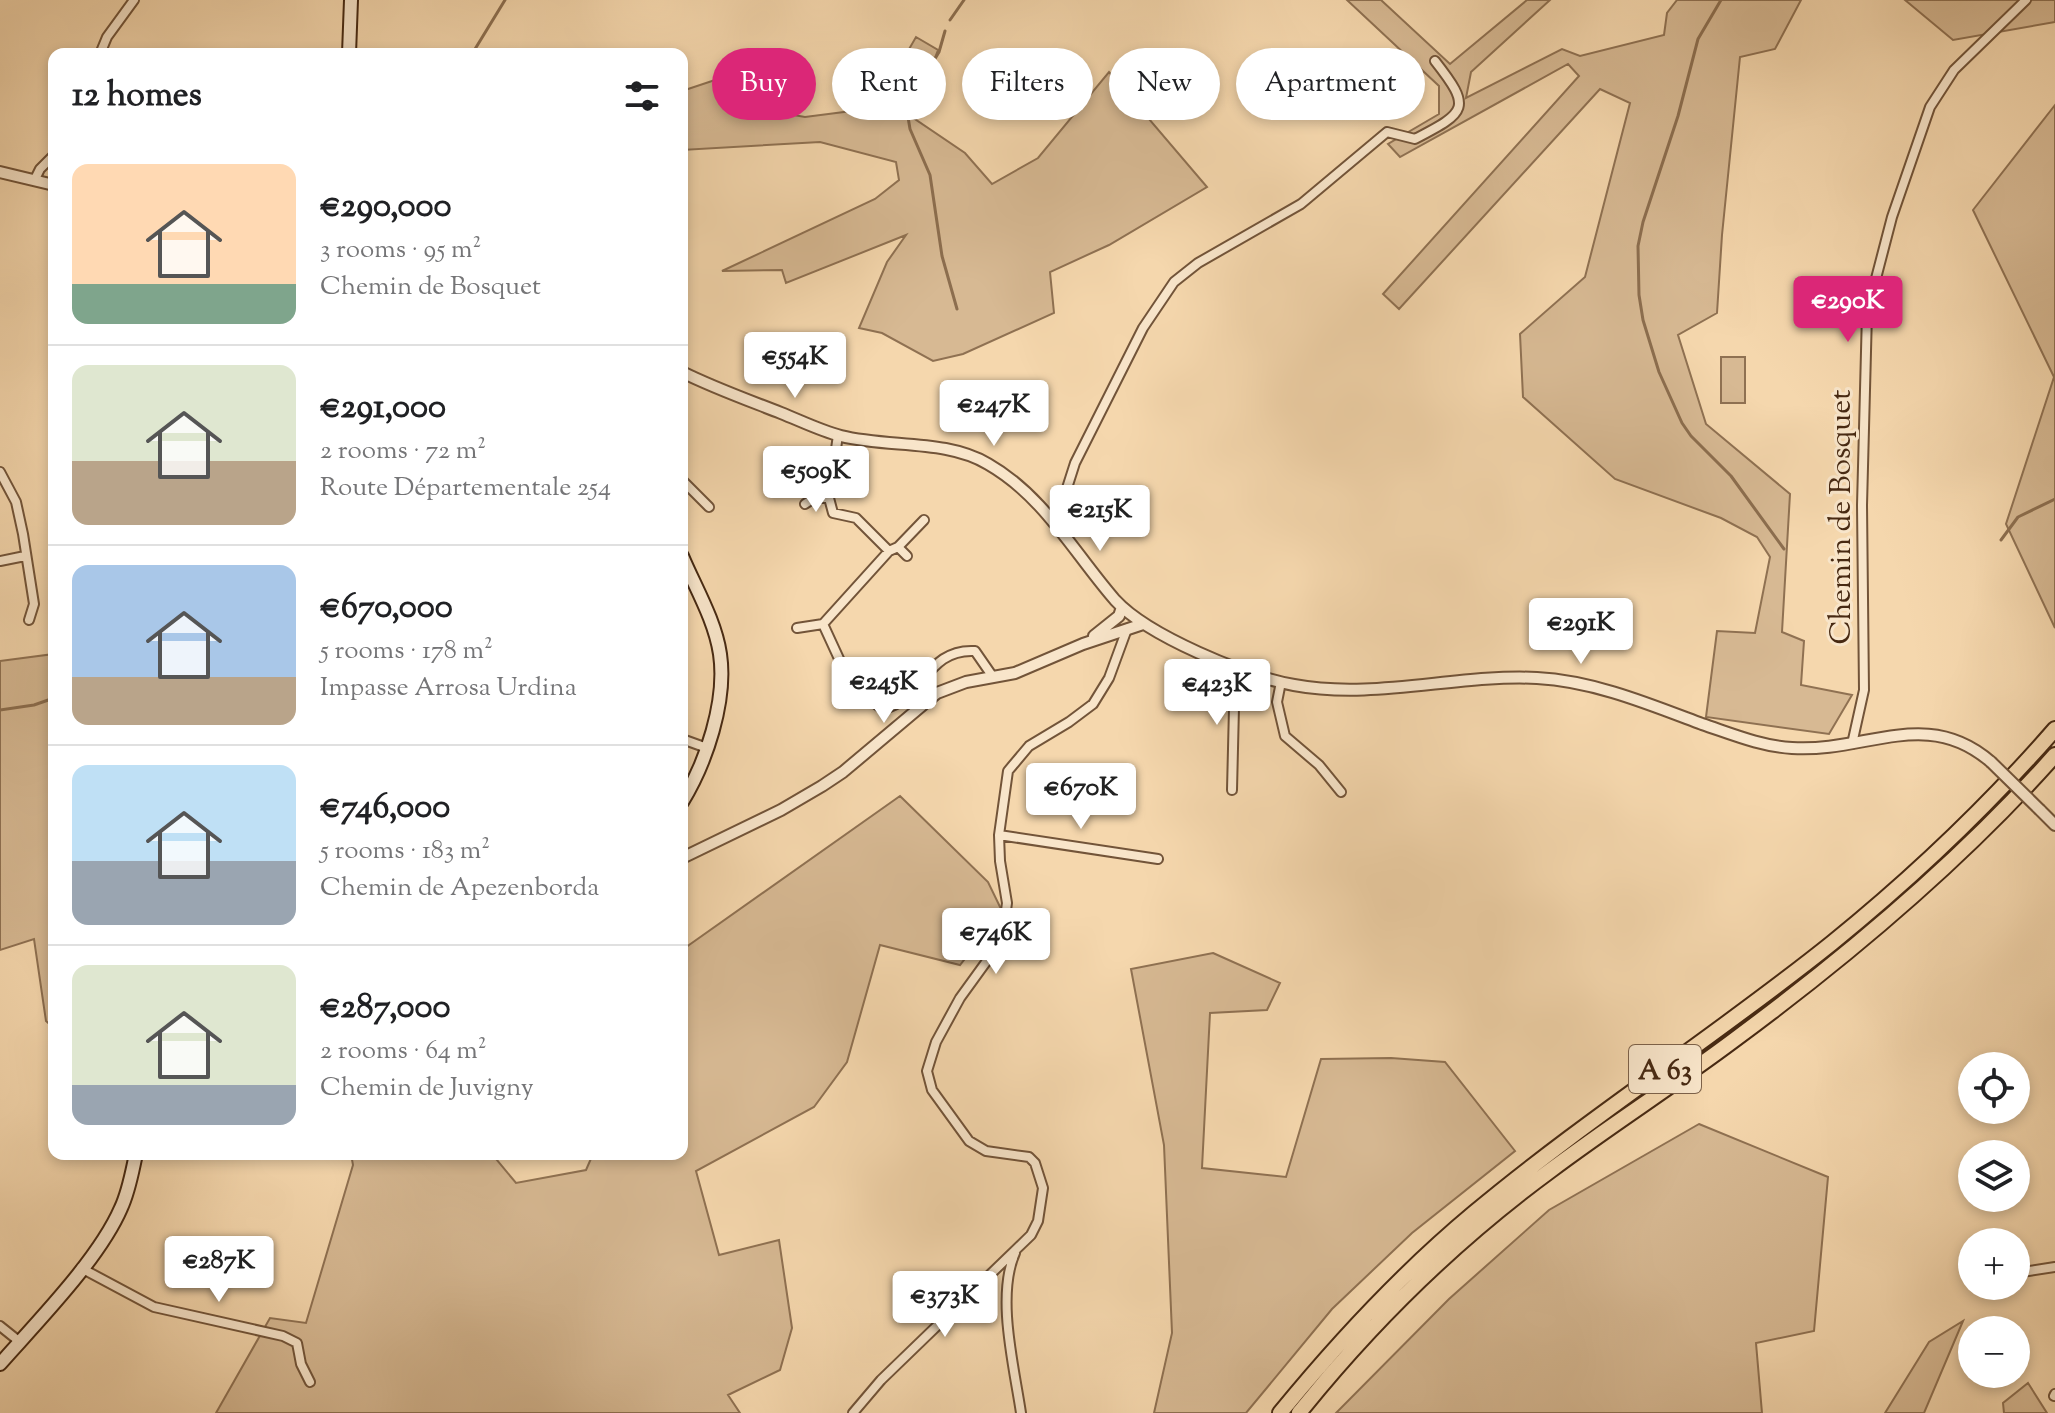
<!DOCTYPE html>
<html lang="en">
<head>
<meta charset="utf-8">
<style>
	body { margin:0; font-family:"Sorts Mill Goudy",serif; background:#f2f2f2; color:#202124; height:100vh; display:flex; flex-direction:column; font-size:30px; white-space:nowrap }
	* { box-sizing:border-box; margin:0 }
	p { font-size:26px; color:#757577 }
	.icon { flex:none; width:44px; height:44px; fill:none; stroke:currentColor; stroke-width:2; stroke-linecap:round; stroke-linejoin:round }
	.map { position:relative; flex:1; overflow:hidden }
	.sheet { position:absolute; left:48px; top:48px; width:640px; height:1112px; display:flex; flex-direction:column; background:#fff; border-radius:16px; box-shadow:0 4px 12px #0003 }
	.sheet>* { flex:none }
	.banner { position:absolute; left:712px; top:48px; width:760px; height:72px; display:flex; gap:16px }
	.controls { position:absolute; left:1958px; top:1052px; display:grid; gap:16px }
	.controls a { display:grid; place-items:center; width:72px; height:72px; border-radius:50%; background:#fff; box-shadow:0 4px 12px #0003; font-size:40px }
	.price { position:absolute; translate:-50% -68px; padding:0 18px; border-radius:8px; background:#fff; color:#222; font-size:26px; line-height:52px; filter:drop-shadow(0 2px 4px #0008) }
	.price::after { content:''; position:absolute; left:50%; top:48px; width:24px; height:18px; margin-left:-12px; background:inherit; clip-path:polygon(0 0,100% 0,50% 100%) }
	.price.on { background:#db2777; color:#fff }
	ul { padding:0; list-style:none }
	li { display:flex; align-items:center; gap:24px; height:200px; padding:0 24px }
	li+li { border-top:2px solid #e0e0e0 }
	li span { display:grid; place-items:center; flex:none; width:224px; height:160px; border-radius:16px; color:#555 }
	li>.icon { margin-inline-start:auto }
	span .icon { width:96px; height:96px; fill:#fffc; stroke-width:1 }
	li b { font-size:34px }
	h2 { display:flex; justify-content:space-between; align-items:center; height:96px; padding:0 24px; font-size:34px }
	.pill { padding:0 28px; border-radius:36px; background:#fff; box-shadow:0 4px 12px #0003; font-size:28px; line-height:72px }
	.pill.on { background:#db2777; color:#fff }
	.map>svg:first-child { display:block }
	.green { fill:#d7b993; stroke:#8f7152; stroke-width:2 }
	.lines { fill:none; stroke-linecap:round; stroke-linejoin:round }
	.stream { stroke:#8c6e4f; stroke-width:3 }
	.minor-casing { stroke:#725439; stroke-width:12 }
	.tertiary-casing { stroke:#725439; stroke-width:14 }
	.secondary-casing { stroke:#472912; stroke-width:16 }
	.motorway-casing { stroke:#472912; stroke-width:18 }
	.minor { stroke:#f8e5ca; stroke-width:8 }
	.tertiary { stroke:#f8e5ca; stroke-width:10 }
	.secondary { stroke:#f8e5ca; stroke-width:12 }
	.motorway { stroke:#f5d7ad; stroke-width:14 }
	.tertiary-bridge-casing { stroke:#725439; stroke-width:14; stroke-linecap:butt }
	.tertiary-bridge { stroke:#f8e5ca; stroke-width:10 }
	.labels { text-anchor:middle; stroke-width:6; stroke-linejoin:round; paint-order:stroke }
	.shield { fill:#f8e5ca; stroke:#7c6149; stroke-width:2 }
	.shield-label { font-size:28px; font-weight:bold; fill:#472912 }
	.street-label { font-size:30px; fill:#472912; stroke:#f8e5ca }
</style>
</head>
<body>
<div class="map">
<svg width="2055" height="1413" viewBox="0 0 2055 1413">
	<rect width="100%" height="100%" fill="#f5d7ad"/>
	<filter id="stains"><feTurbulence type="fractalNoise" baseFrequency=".0025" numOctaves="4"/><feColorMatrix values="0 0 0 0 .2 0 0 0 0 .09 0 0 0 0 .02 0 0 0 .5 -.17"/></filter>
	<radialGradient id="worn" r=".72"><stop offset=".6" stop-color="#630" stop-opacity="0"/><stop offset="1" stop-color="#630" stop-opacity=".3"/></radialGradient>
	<path class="green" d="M1347 0H1381L1450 64 1527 0H1550L1471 72 1466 98 1562 49 1580 56 1664 35 1667 13 1677 0H1801L1775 49 1740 57 1722 235 1717 313 1678 335 1706 424 1790 494 1782 632 1804 641 1801 685 1852 695 1829 734 1706 717 1717 631 1755 633 1770 557 1757 537 1721 518 1615 479 1523 397 1520 334 1585 277 1630 103 1600 89 1399 309 1383 294 1579 76 1568 64 1400 157 1388 144 1439 114V86Z
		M1905 0H2055V22L1953 40Z
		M916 37 938 50 912 117 965 153 992 184 1038 158 1109 72 1207 187 1109 245 1050 272 1054 313 963 354 933 361 882 333 859 328 887 262 906 235 786 283 782 270 722 271 875 199 899 180 896 162 820 142 682 150V91L733 74 747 107 805 117 875 108Z
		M2055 105V628L2006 524 2054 377 1973 210Z
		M1721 357H1745V403H1721Z
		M54 654V1028L46 1021 34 939 0 950V661Z
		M900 796 988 882 1002 911 960 965 880 945 847 1062 814 1107 696 1171 719 1255 779 1240 792 1328 780 1370 728 1395 740 1413H216L270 1318 306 1323 353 1165 351 1154H492L516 1183 586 1170 593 1154H682V950Z
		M1213 953 1280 983 1267 1010 1210 1013 1202 1168 1286 1177 1321 1059 1391 1058 1445 1062 1515 1151 1412 1233 1332 1309 1246 1413H1154L1172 1333 1164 1145 1131 969Z
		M1699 1124 1828 1177 1814 1331 1756 1343 1762 1413H1336L1449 1299 1549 1210Z
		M1963 1321 1924 1413H1885L1929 1342Z
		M2028 1383 2047 1413H2004L2003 1403Z"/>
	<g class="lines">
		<path class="stream" d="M1721 0 1698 39 1678 116 1643 222 1638 246 1639 295 1643 320 1659 372 1682 423 1691 436 1731 476 1784 549
			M950 20 964 0
			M945 31 939 52 911 99 907 111 910 129 930 175 942 256 957 309
			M472 54 505 0
			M2001 540 2018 517 2055 499
			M0 710 34 705 54 698"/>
		<g class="minor-casing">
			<path id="minor" d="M100 54 107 37 134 0
				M35 179 40 169 54 155
				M838 435 829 498 833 513 856 518 889 551
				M0 472 16 502 23 534 34 604 29 620
				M682 480 709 507
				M805 504 814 498H829
				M1054 520 1060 510 1075 463 1143 328 1174 282 1198 263 1301 204 1387 132 1415 139C1467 112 1472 108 1435 61
				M898 547 907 556
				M0 561 25 556
				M823 624 852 687 883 709C924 700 926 648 975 651L993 677
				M797 628 823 624 889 551 898 547 924 520
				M1281 682 1277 702 1285 736 1319 765 1341 792
				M682 739 707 748
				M1852 744 1864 690 1862 505 1867 313 1892 217 1930 107 1954 70 2026 0
				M1232 790 1235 666
				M999 835 1158 859
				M1015 1253C996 1296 1014 1366 1021 1413
				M81 1268 154 1307 283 1336 297 1343 301 1364 310 1382
				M1971 1268H1972
				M2016 1273 2055 1267
				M0 1326 20 1342
				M2054 1396 2055 1394
				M853 1413 881 1380 1031 1235 1038 1221 1043 1188 1035 1163 1029 1157 986 1151 969 1141 932 1090 927 1071 936 1042 960 998 1002 940 1007 903 1000 861 999 835 1008 771 1029 746 1069 722 1093 704 1109 678 1127 629"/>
		</g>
		<g class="tertiary-casing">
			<path id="tertiary" d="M0 172 54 185
				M682 372C714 388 748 400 781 413 801 421 821 431 841 436 889 448 946 439 988 464 1044 496 1074 553 1115 600 1148 636 1245 676 1294 685 1374 700 1457 674 1537 678 1594 681 1649 704 1702 724 1732 734 1760 746 1792 748 1866 753 1927 706 1991 762
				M1094 636 1119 616 1122 607
				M2040 810 2055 825
				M682 858 781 810 822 786 843 772 937 693 966 682 1015 673 1083 644 1143 624"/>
		</g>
		<g class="secondary-casing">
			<path id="secondary" d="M349 54 351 0
				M682 556C695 587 715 620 720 654 727 701 706 763 682 802
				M0 1364C38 1321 99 1259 121 1208 129 1191 132 1172 136 1154"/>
		</g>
		<g class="motorway-casing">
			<path id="motorway" d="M1280 1413C1339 1341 1402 1273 1474 1213 1589 1117 1715 1037 1832 943 1911 879 1988 806 2055 729
				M1299 1413C1372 1322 1457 1239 1551 1170 1611 1125 1674 1085 1734 1040 1849 955 1960 862 2055 755"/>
		</g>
		<use href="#minor" class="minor"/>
		<use href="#tertiary" class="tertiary"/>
		<use href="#secondary" class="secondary"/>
		<use href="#motorway" class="motorway"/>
		<g class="tertiary-bridge-casing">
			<path id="tertiary-bridge" d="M1991 762 2040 810"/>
		</g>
		<use href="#tertiary-bridge" class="tertiary-bridge"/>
	</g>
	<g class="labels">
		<rect class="shield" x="1629" y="1045" width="72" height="48" rx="6"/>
		<g class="shield-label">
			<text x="1665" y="1079">A 63</text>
		</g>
		<g class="street-label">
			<text transform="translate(1840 517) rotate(-90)" y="10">Chemin de Bosquet</text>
		</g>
	</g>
	<rect width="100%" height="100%" filter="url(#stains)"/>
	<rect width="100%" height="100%" fill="url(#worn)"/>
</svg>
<div class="controls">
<a><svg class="icon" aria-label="locate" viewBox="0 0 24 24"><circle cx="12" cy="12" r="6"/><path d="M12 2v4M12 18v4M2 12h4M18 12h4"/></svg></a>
<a><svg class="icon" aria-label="layers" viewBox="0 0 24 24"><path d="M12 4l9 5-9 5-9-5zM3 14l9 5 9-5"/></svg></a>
<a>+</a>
<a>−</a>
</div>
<b class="price on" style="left:1848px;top:344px">€290K</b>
<b class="price" style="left:795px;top:400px">€554K</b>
<b class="price" style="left:994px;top:448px">€247K</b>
<b class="price" style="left:816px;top:514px">€509K</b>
<b class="price" style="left:1100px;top:553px">€215K</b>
<b class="price" style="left:1581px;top:666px">€291K</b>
<b class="price" style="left:884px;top:725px">€245K</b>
<b class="price" style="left:1217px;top:727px">€423K</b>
<b class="price" style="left:1081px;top:831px">€670K</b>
<b class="price" style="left:996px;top:976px">€746K</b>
<b class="price" style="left:219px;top:1304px">€287K</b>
<b class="price" style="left:945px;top:1339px">€373K</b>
<div class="banner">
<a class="pill on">Buy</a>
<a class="pill">Rent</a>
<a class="pill">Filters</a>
<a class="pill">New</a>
<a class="pill">Apartment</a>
</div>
<section class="sheet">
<h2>12 homes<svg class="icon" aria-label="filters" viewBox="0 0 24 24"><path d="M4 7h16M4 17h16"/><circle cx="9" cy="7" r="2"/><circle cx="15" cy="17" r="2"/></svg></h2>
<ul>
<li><span style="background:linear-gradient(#ffd9b3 75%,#7fa58c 0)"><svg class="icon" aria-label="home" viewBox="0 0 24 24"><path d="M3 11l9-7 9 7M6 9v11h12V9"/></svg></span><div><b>€290,000</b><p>3 rooms · 95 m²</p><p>Chemin de Bosquet</p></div></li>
<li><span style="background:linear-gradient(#dfe7d0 60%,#b9a48a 0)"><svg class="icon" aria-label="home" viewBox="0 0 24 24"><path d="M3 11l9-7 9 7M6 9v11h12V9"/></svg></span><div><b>€291,000</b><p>2 rooms · 72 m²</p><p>Route Départementale 254</p></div></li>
<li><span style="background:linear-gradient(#a9c7e8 70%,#b9a48a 0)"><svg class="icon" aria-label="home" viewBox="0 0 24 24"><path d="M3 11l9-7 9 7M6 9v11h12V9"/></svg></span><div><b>€670,000</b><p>5 rooms · 178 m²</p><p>Impasse Arrosa Urdina</p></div></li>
<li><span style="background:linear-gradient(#bfe0f5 60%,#9aa5b1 0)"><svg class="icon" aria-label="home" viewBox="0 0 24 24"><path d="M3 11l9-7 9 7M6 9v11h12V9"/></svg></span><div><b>€746,000</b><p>5 rooms · 183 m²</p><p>Chemin de Apezenborda</p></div></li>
<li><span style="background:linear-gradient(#dfe7d0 75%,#9aa5b1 0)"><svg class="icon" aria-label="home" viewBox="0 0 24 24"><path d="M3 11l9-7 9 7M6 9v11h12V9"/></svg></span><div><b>€287,000</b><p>2 rooms · 64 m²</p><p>Chemin de Juvigny</p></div></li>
</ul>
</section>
</div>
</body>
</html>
